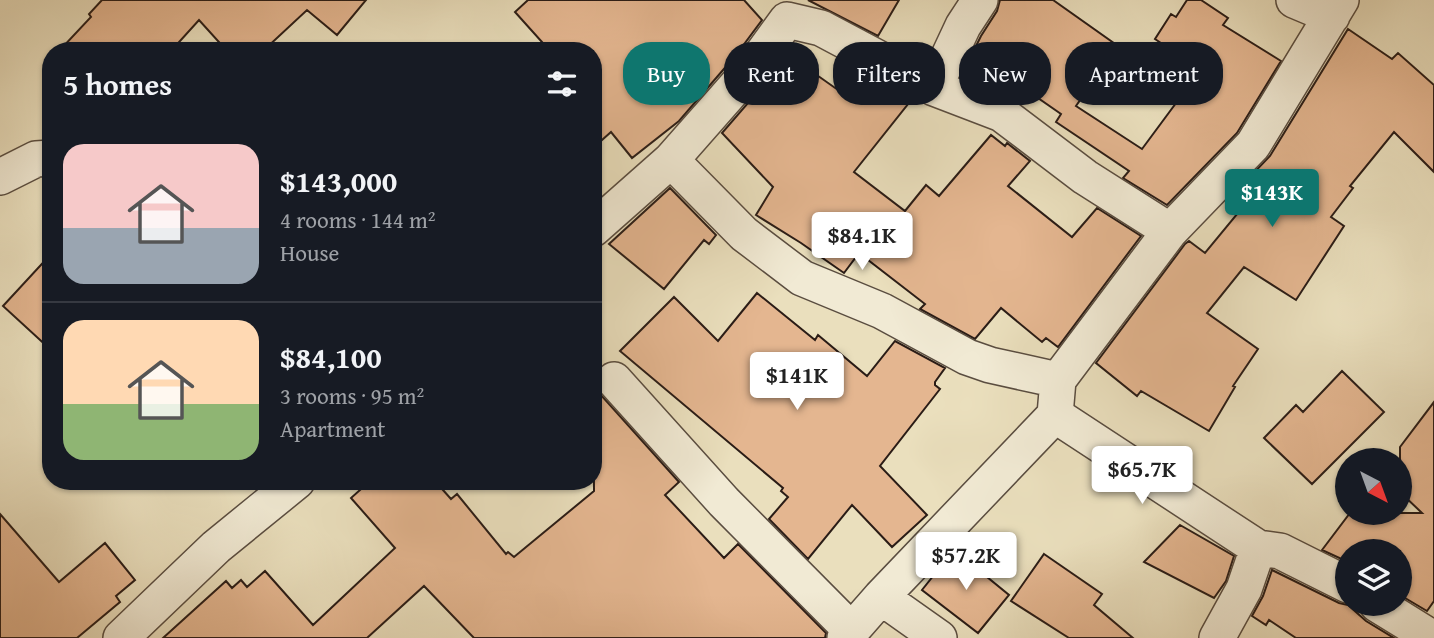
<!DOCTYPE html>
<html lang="en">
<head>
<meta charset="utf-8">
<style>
	body { margin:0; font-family:"Gentium Book Plus",serif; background:#242831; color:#f1f3f6; height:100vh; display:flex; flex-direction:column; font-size:26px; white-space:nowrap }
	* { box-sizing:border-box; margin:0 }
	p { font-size:23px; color:#9ea1a6 }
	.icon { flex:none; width:38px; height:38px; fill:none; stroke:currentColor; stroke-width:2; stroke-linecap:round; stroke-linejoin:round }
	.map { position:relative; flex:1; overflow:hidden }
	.panel { position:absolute; left:42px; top:42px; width:560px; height:448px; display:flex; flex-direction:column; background:#171b24; border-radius:28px; box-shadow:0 2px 5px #0004 }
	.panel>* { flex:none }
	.hud { position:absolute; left:623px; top:42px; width:665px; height:63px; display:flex; gap:14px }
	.needle { width:46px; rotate:139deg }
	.fabs { position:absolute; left:1335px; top:448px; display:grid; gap:14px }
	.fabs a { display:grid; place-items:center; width:77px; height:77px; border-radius:50%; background:#171b24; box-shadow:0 2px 5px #0004; font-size:35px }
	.price { position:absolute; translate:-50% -60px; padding:0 16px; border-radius:7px; background:#fff; color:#222; font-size:23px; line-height:46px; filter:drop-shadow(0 2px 4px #0008) }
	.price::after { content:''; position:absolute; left:50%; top:42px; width:21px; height:16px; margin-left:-10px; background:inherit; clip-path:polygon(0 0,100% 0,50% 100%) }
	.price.selected { background:#0f766e; color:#fff }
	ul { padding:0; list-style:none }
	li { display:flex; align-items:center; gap:21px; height:175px; padding:0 21px }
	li+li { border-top:2px solid #363941 }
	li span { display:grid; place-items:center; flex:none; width:196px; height:140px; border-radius:21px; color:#555 }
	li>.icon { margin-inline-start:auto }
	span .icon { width:84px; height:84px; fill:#fffc; stroke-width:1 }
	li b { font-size:30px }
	h2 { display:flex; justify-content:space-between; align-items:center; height:84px; padding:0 21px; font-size:30px }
	.tag { padding:0 24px; border-radius:28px; background:#171b24; box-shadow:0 2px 5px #0004; font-size:24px; line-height:63px }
	.tag.selected { background:#0f766e; color:#fff }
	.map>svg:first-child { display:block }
	.building { fill:#e4b690; stroke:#2a1c16; stroke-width:2 }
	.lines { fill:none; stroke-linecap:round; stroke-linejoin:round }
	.minor-casing { stroke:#5a4d40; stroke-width:38 }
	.minor { stroke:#f1ead4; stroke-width:35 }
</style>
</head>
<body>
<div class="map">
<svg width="1434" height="638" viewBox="0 0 1434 638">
	<rect width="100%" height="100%" fill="#eadfbd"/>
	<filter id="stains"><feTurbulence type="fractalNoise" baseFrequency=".00286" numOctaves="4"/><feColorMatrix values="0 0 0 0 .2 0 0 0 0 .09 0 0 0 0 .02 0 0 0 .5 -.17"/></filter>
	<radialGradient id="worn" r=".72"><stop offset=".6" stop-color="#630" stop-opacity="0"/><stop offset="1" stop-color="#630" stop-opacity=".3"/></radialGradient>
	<path class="building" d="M102 0H366L337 35 307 10 263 51H227L199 20 171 51H59L91 17 89 14Z
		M528 0H744L762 20 736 55 679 121 632 158 611 132 593 148V51H550L515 12Z
		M808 0H899L878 36Z
		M1000 0H1053L1118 46 1076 106 1142 149 1196 76 1191 73 1195 66 1155 39 1171 14 1176 17 1187 0H1201L1228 18 1223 25 1281 61 1237 133 1167 205 1123 178 1129 171 1056 122 1061 114 1002 73 999 77 970 58 981 36 997 11Z
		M1348 29 1392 59 1398 53 1434 85V172L1394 132 1350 186 1353 188 1331 217 1344 226 1296 300 1244 267 1207 313 1258 349 1233 386 1235 387 1209 431 1141 391 1137 396 1096 363 1185 244 1189 241 1205 253 1257 190 1245 182 1270 156Z
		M787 54 838 90 854 69 912 99 854 172 905 211 926 185 939 196 991 135 1005 146 1007 143 1030 161 1008 186 1072 237 1097 208 1141 236 1058 347 1046 338 1042 342 1001 308 975 339 920 309 925 304 859 253 844 273 801 243 756 215 773 187 722 133 767 81Z
		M670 188 716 235 709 244 704 240 664 289 609 244Z
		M51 254V350L3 306Z
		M757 293 815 340 818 335 867 376 895 341 945 368 935 382V385L940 389 880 466 927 515 892 547 852 505 808 559 769 519 788 497 781 491 783 488 620 351 674 297 718 341Z
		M593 359 600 366 595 374 594 384 599 393 679 482 665 495 724 558 738 544 826 633 825 638H474L424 586 367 638H163L226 581 232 588 241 580 247 587 265 571 313 625 395 548 351 498 370 481H435L451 499 457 494 506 554 508 552 514 557 594 491Z
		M1342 371 1384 412 1312 484 1264 438 1296 405 1303 412Z
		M1434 402V601L1427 611 1400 595V551H1348V562L1322 550 1350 513H1422L1400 492V447Z
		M0 514 59 582 105 543 135 580 116 596 120 602 77 638H0Z
		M1180 525 1234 556 1226 581 1214 598 1144 562Z
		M954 550 1009 595 978 633 922 590Z
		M1044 554 1102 594 1094 605 1133 638H1069L1011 601Z
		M1272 570 1339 603 1348 605 1366 621 1394 638H1296L1269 620 1266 625 1252 616 1263 596Z"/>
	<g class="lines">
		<g class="minor-casing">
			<path id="minor" d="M1294 0 1332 16
				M934 88 963 26 980 0
				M671 160 744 234 802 278 882 311 967 357 990 365 1058 380
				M0 177 36 159 51 158
				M593 229 671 160 752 68 787 20 821 28 934 88 1002 114 1085 177 1170 231
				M614 380 724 502 851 630
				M1055 415 1258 548 1280 551 1348 585
				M881 597 939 638
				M1377 604 1432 638
				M121 638 216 547 297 481
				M845 638 881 597 1055 415 1058 380 1170 231 1253 145 1341 0
				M1217 638 1244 589 1258 548"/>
		</g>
		<use href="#minor" class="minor"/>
	</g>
	<rect width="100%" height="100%" filter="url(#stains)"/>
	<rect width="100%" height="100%" fill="url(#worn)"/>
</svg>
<div class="fabs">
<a><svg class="needle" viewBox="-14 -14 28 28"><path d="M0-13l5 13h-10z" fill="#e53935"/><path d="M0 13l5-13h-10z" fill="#9ea1a6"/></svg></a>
<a><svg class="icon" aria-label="layers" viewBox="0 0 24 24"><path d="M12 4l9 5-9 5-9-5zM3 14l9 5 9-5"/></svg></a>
</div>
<b class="price selected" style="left:1272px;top:229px">$143K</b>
<b class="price" style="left:862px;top:272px">$84.1K</b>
<b class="price" style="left:797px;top:412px">$141K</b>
<b class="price" style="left:1142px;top:506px">$65.7K</b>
<b class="price" style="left:966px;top:592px">$57.2K</b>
<div class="hud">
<a class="tag selected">Buy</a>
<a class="tag">Rent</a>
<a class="tag">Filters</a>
<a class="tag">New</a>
<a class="tag">Apartment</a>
</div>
<section class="panel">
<h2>5 homes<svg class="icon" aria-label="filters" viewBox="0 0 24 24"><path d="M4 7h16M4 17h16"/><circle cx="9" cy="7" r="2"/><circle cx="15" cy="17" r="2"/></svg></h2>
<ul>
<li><span style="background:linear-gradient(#f6c9c9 60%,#9aa5b1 0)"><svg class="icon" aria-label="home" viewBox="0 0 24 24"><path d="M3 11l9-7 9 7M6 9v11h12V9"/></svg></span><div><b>$143,000</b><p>4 rooms · 144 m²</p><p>House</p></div></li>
<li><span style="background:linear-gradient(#ffd9b3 60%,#8fb573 0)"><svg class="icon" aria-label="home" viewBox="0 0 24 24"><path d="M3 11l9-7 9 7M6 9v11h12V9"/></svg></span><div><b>$84,100</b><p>3 rooms · 95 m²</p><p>Apartment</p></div></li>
</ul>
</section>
</div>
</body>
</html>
